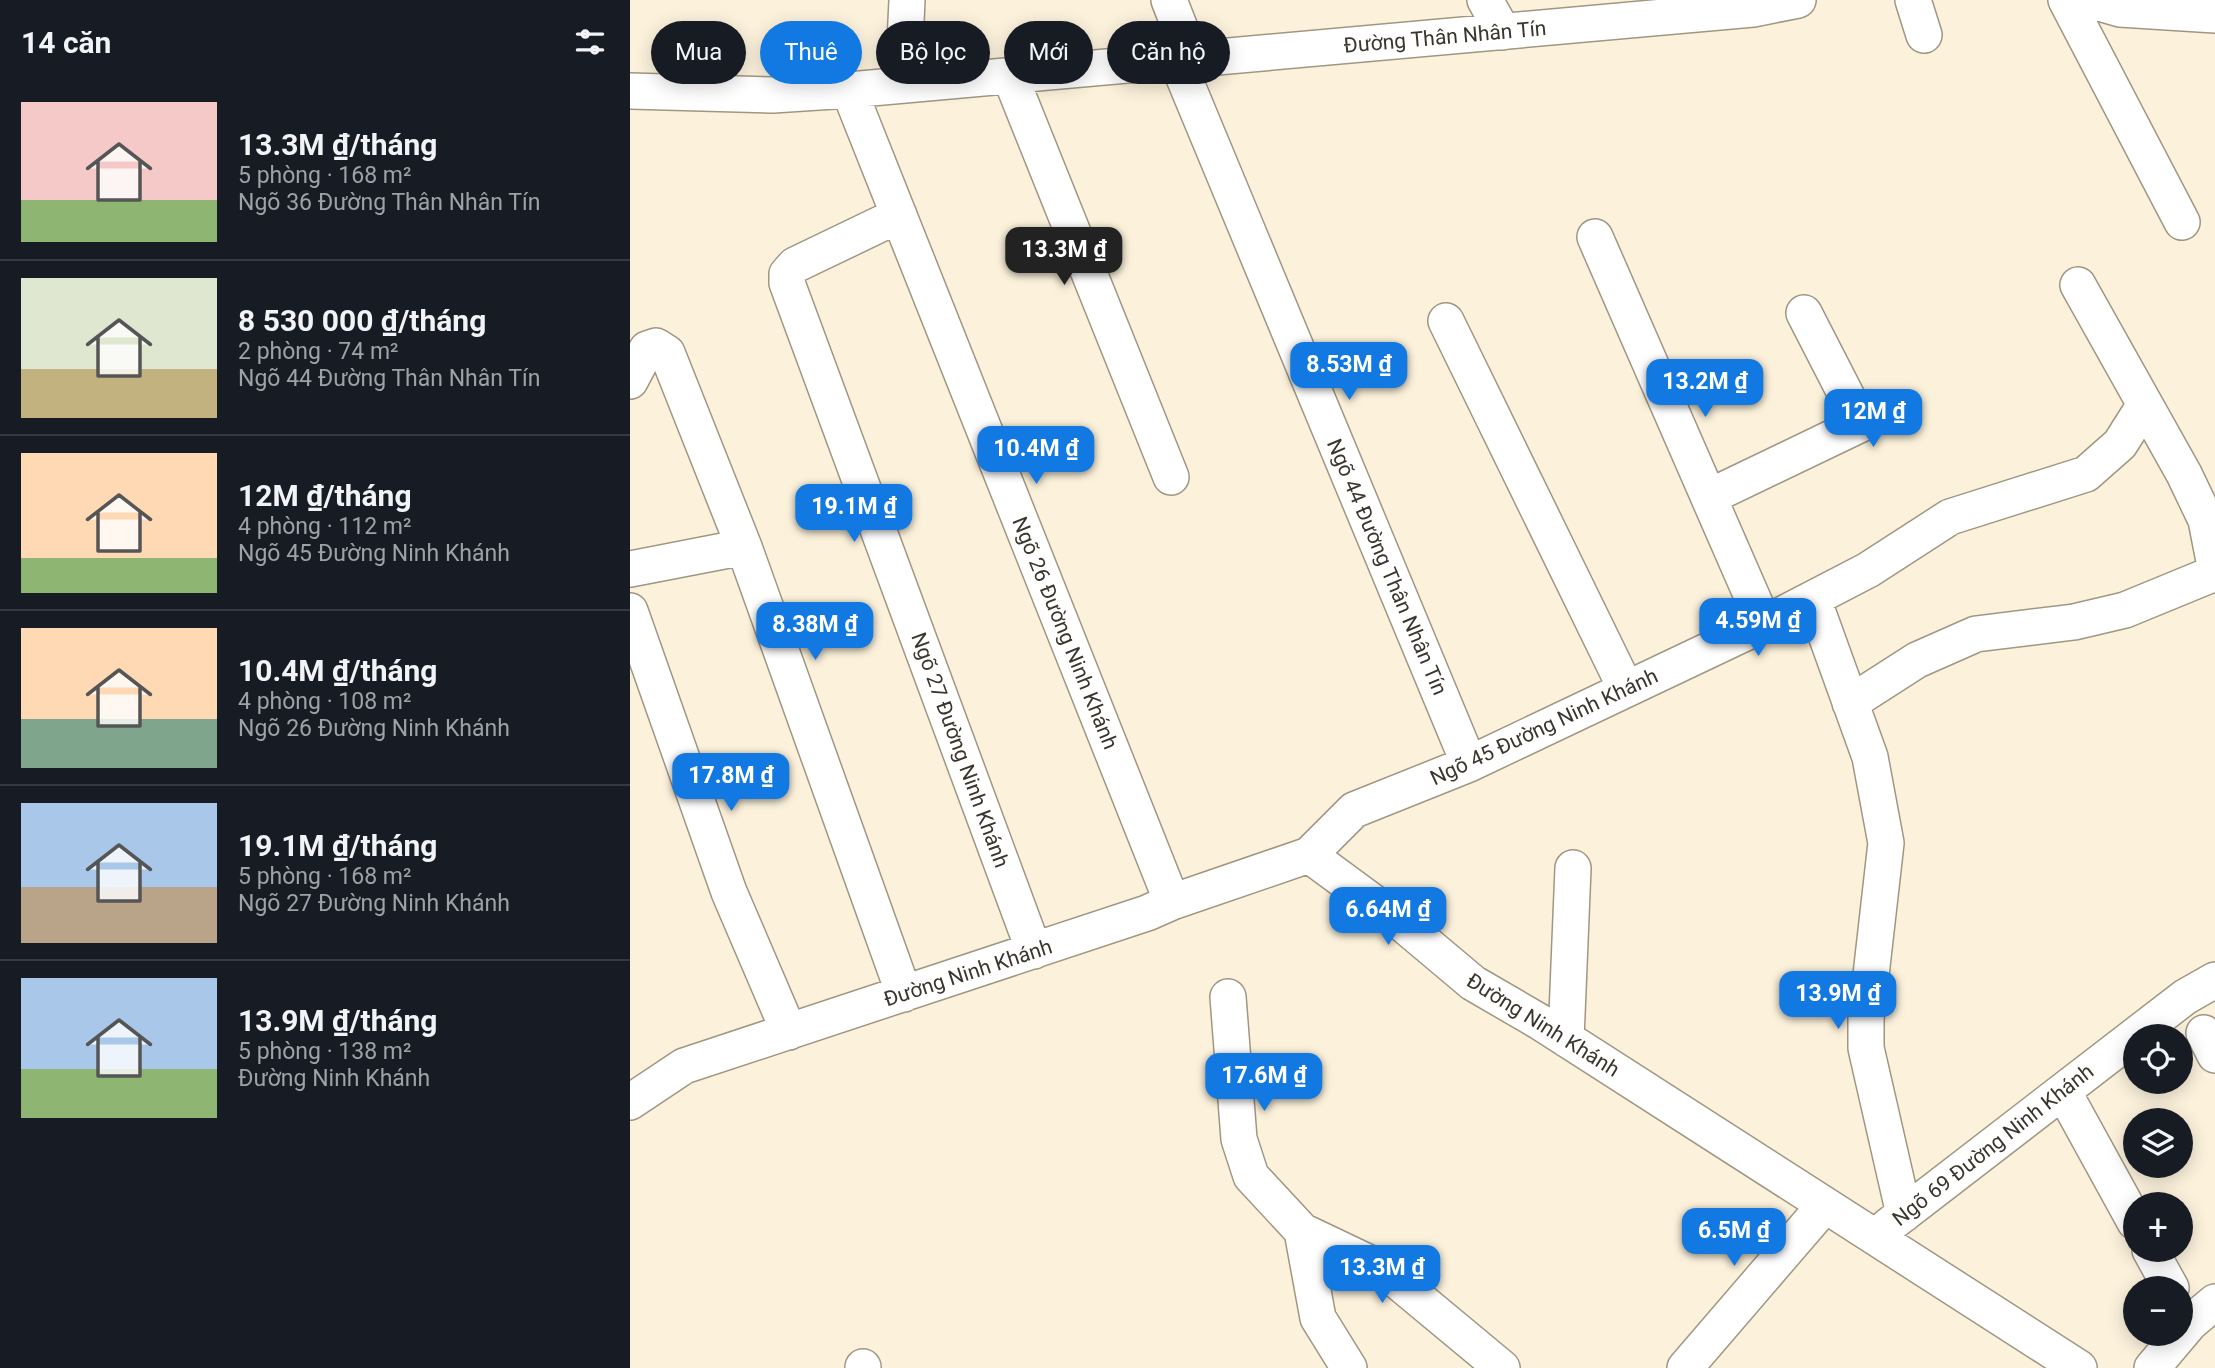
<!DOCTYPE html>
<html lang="vi">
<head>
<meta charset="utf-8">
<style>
	body { margin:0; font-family:Roboto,sans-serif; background:#20242c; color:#f1f3f6; height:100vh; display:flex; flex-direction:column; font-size:26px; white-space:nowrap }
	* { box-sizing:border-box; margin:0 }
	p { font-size:23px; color:#9ea1a6 }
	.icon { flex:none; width:38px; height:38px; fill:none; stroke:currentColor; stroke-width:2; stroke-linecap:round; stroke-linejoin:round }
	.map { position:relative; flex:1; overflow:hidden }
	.sheet { display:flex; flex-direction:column; background:#171b24; width:630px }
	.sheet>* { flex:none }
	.banner { position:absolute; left:21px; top:21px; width:665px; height:63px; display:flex; gap:14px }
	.tools { position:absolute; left:1493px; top:1024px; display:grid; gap:14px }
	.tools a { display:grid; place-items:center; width:70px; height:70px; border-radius:50%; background:#171b24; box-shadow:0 4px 18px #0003; font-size:35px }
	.price { position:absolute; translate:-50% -60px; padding:0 16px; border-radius:14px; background:#1179e1; color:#fff; font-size:23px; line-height:46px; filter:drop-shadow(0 2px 4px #0008) }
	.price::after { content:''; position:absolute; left:50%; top:42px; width:21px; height:16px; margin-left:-10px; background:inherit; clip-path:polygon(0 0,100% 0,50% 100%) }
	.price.selected { background:#222; color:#fff }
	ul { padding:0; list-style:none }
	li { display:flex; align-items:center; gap:21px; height:175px; padding:0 21px }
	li+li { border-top:2px solid #363941 }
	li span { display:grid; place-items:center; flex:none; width:196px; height:140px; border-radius:0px; color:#555 }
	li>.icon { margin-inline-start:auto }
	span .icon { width:84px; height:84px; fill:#fffc; stroke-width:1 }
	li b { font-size:30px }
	h2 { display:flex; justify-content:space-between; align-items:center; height:84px; padding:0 21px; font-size:30px }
	.chip { padding:0 24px; border-radius:32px; background:#171b24; box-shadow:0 4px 18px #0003; font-size:24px; line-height:63px }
	.chip.selected { background:#1179e1; color:#fff }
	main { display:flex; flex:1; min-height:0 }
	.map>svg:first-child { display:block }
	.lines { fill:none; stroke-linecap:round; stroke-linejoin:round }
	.minor-casing { stroke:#a09783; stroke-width:38 }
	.minor { stroke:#fff; stroke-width:35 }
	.labels { text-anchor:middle; stroke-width:7; stroke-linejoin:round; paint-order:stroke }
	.street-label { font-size:21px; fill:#3a362e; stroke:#fff }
</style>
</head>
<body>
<main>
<section class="sheet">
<h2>14 căn<svg class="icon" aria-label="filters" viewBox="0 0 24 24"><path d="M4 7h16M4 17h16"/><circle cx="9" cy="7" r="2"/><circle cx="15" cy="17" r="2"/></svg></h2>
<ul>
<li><span style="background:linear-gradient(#f6c9c9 70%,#8fb573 0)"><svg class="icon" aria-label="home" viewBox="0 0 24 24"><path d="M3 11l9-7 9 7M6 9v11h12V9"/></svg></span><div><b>13.3M ₫/tháng</b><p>5 phòng · 168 m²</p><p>Ngõ 36 Đường Thân Nhân Tín</p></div></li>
<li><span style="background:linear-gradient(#dfe7d0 65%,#c2b280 0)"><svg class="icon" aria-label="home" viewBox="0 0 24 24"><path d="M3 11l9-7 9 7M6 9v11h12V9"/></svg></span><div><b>8 530 000 ₫/tháng</b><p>2 phòng · 74 m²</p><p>Ngõ 44 Đường Thân Nhân Tín</p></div></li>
<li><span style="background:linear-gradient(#ffd9b3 75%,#8fb573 0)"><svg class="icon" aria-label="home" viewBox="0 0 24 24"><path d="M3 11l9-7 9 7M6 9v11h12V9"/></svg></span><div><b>12M ₫/tháng</b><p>4 phòng · 112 m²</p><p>Ngõ 45 Đường Ninh Khánh</p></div></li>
<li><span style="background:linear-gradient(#ffd9b3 65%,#7fa58c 0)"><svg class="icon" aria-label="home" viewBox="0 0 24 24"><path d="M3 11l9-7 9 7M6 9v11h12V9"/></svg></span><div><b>10.4M ₫/tháng</b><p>4 phòng · 108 m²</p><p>Ngõ 26 Đường Ninh Khánh</p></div></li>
<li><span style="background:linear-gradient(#a9c7e8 60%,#b9a48a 0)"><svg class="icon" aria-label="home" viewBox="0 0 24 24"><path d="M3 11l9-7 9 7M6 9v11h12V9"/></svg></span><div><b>19.1M ₫/tháng</b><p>5 phòng · 168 m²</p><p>Ngõ 27 Đường Ninh Khánh</p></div></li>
<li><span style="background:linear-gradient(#a9c7e8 65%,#8fb573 0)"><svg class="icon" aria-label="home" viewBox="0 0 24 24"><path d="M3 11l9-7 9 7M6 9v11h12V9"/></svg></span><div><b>13.9M ₫/tháng</b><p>5 phòng · 138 m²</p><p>Đường Ninh Khánh</p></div></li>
</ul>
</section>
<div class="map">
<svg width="1585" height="1368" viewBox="0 0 1585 1368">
	<rect width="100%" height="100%" fill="#fcf2dc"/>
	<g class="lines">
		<g class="minor-casing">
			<path id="minor" d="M539 0 562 59
				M855 0 873 32
				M1283 0 1294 35
				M1436 0 1552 222
				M1459 0 1490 9 1585 15
				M547 61 839 764
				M380 76 541 477
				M273 85 277 0
				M219 90 542 902
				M0 91 143 95 219 90 1123 9 1168 0
				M269 215 165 265 157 274V283L404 951
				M965 237 1134 624
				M1448 285 1554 474 1576 520 1585 566
				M816 321 996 689
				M0 381 17 349 26 346 37 353 114 547 274 994
				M1079 497 1231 424 1174 313
				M0 569 114 547
				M1183 599 1240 757 1256 843 1236 1019V1048L1274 1214
				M0 611 99 892 159 1032
				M1220 703 1287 660 1346 634 1444 622 1495 610 1585 573
				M679 855 724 810 839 764 1134 624 1238 570 1320 517 1456 474 1490 444 1514 406
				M598 997 609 1139 621 1176 672 1231
				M1574 1033 1585 1055
				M936 1039 943 868
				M1433 1091 1505 1222
				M0 1102 54 1066 517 913 542 902 679 855 774 925 843 983 910 1022 1449 1368
				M1258 1226 1555 997 1585 980
				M1520 1250 1541 1288
				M233 1367V1368
				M719 1368 688 1318 672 1231 754 1270 872 1368
				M1055 1368 1195 1205
				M1522 1368 1560 1323 1585 1302"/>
		</g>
		<use href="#minor" class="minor"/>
	</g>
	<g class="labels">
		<g class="street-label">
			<text transform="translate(815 37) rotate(-5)" y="7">Đường Thân Nhân Tín</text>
			<text transform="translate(757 567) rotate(67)" y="7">Ngõ 44 Đường Thân Nhân Tín</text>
			<text transform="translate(435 633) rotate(68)" y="7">Ngõ 26 Đường Ninh Khánh</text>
			<text transform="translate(914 727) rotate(-25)" y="7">Ngõ 45 Đường Ninh Khánh</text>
			<text transform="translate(330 750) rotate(70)" y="7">Ngõ 27 Đường Ninh Khánh</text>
			<text transform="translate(338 973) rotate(-18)" y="7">Đường Ninh Khánh</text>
			<text transform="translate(913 1025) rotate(32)" y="7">Đường Ninh Khánh</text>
			<text transform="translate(1363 1145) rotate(-38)" y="7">Ngõ 69 Đường Ninh Khánh</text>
		</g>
	</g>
</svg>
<div class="tools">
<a><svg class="icon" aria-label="locate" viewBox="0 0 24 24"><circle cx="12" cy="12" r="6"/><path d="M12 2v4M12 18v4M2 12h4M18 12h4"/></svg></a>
<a><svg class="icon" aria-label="layers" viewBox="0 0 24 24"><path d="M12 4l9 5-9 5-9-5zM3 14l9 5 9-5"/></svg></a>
<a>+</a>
<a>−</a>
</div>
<b class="price selected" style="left:434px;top:287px">13.3M ₫</b>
<b class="price" style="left:719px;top:402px">8.53M ₫</b>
<b class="price" style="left:1075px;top:419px">13.2M ₫</b>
<b class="price" style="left:1243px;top:449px">12M ₫</b>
<b class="price" style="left:406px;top:486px">10.4M ₫</b>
<b class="price" style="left:224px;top:544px">19.1M ₫</b>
<b class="price" style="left:1128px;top:658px">4.59M ₫</b>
<b class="price" style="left:185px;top:662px">8.38M ₫</b>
<b class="price" style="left:101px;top:813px">17.8M ₫</b>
<b class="price" style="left:758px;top:947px">6.64M ₫</b>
<b class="price" style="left:1208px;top:1031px">13.9M ₫</b>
<b class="price" style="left:634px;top:1113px">17.6M ₫</b>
<b class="price" style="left:1104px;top:1268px">6.5M ₫</b>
<b class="price" style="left:752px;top:1305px">13.3M ₫</b>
<div class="banner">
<a class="chip">Mua</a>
<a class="chip selected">Thuê</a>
<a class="chip">Bộ lọc</a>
<a class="chip">Mới</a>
<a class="chip">Căn hộ</a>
</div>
</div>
</main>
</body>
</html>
